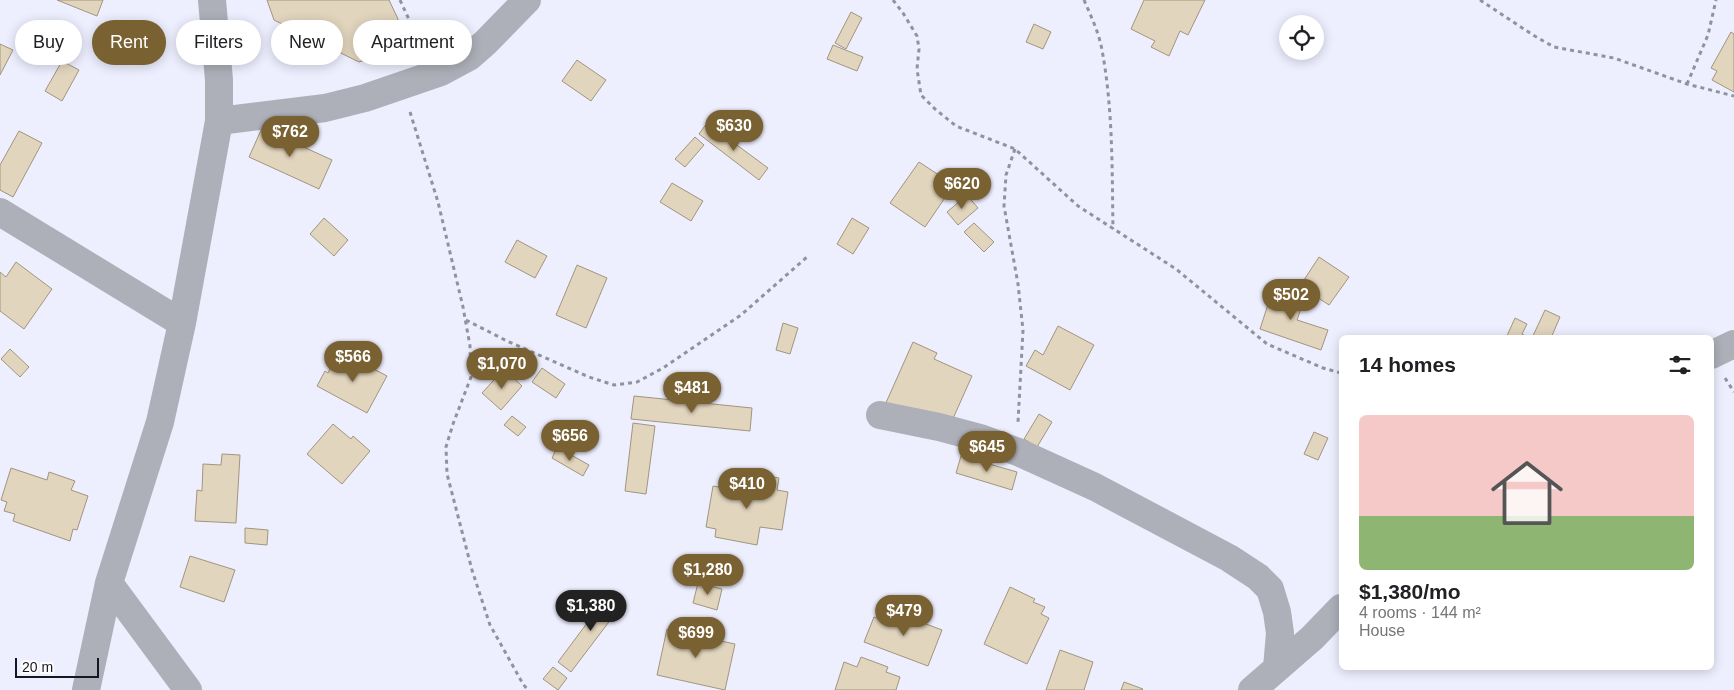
<!DOCTYPE html>
<html lang="en">
<head>
<meta charset="utf-8">
<style>
	body { margin:0; font-family:Arial,sans-serif; background:#f2f2f2; color:#202124; height:100vh; display:flex; flex-direction:column; font-size:19px; white-space:nowrap }
	* { box-sizing:border-box; margin:0 }
	p { font-size:16px; color:#757577 }
	.icon { flex:none; width:28px; height:28px; fill:none; stroke:currentColor; stroke-width:2; stroke-linecap:round; stroke-linejoin:round }
	.map { position:relative; flex:1; overflow:hidden }
	.panel { position:absolute; left:1339px; top:335px; width:375px; height:335px; display:flex; flex-direction:column; background:#fff; border-radius:8px; box-shadow:0 2px 12px #0003 }
	.panel>* { flex:none }
	.top-card { position:absolute; left:15px; top:20px; width:475px; height:45px; display:flex; gap:10px }
	.controls { position:absolute; left:1279px; top:15px; display:grid; gap:10px }
	.controls a { display:grid; place-items:center; width:45px; height:45px; border-radius:50%; background:#fff; box-shadow:0 2px 12px #0003; font-size:25px }
	.scale { position:absolute; left:15px; bottom:12px; width:84px; box-sizing:border-box; padding-left:5px; border:2px solid #161720; border-top:0; font-size:14px; line-height:18px; white-space:nowrap; color:#161720; -webkit-text-stroke:4px #fdfdfd; paint-order:stroke }
	.price { position:absolute; translate:-50% -42px; padding:0 11px; border-radius:18px; background:#796132; color:#fff; font-size:16px; line-height:32px; filter:drop-shadow(0 1px 2px #0008) }
	.price::after { content:''; position:absolute; left:50%; top:30px; width:15px; height:11px; margin-left:-8px; background:inherit; clip-path:polygon(0 0,100% 0,50% 100%) }
	.price.selected { background:#222; color:#fff }
	ul { padding:0; list-style:none }
	li { display:grid; align-content:center; gap:10px; height:265px; padding:0 20px }
	li+li { border-top:1px solid #e0e0e0 }
	li span { display:grid; place-items:center; height:155px; border-radius:8px; color:#555 }
	li>.icon { margin-inline-start:auto }
	span .icon { width:90px; height:90px; fill:#fffc; stroke-width:1 }
	li b { font-size:21px }
	h2 { display:flex; justify-content:space-between; align-items:center; height:60px; padding:0 20px; font-size:21px }
	.tag { padding:0 18px; border-radius:22px; background:#fff; box-shadow:0 2px 12px #0003; font-size:18px; line-height:45px }
	.tag.selected { background:#796132; color:#fff }
	.map>svg:first-child { display:block }
	.building { fill:#e2d5be; stroke:#a1957f }
	.lines { fill:none; stroke-linecap:round; stroke-linejoin:round }
	.path { stroke:#91929f; stroke-width:3; stroke-dasharray:4 4; stroke-linecap:butt }
	.minor { stroke:#adafb9; stroke-width:28 }
</style>
</head>
<body>
<div class="map">
<svg width="1734" height="690" viewBox="0 0 1734 690">
	<rect width="100%" height="100%" fill="#edeefe"/>
	<path class="building" d="M57 0H103L97 16Z
		M267 0H389L398 19 379 56 359 62 274 20Z
		M1144 0H1205L1188 35 1180 31 1169 56 1151 47 1155 41 1131 29Z
		M851 12 862 18 846 49 835 43Z
		M1034 24 1051 32 1043 49 1026 42Z
		M1731 32 1734 34V92L1712 80 1717 71 1711 68Z
		M0 44 13 50 0 75Z
		M833 45 863 57 857 71 827 59Z
		M577 60 606 80 591 101 562 81Z
		M62 61 79 70 62 101 45 91Z
		M707 123 768 168 759 180 699 134Z
		M262 128 332 160 319 189 249 157Z
		M19 131 42 143 13 197 0 190V165Z
		M695 137 704 145 685 167 675 159Z
		M919 162 945 179 943 182 951 189 925 227 890 203Z
		M672 183 703 201 691 221 660 202Z
		M967 195 978 208 958 225 947 212Z
		M324 218 348 240 334 256 310 234Z
		M852 218 869 228 853 254 837 244Z
		M974 223 994 242 984 252 964 232Z
		M517 240 547 256 535 278 505 262Z
		M1319 257 1349 277 1329 305 1300 286Z
		M16 262 52 289 24 329 0 311V272L6 277Z
		M577 265 607 278 586 328 556 315Z
		M1273 289 1304 300 1297 320 1328 330 1321 350 1260 329Z
		M1545 310 1560 317 1551 338H1532Z
		M1515 318 1527 324 1522 334 1529 338H1506Z
		M783 323 798 328 790 354 776 350Z
		M1058 326 1094 345 1070 390 1026 366 1035 350 1043 355Z
		M913 342 937 353 934 359 972 376 951 423 885 405Z
		M10 349 29 367 20 377 1 359Z
		M337 355 352 363 355 359 387 376 367 413 317 386 325 371 328 373Z
		M542 368 565 384 556 398 532 382Z
		M504 369 522 386 501 410 482 393Z
		M634 396 752 408 750 431 631 419Z
		M1039 414 1052 422 1037 447 1024 439Z
		M512 416 526 427 518 436 504 425Z
		M633 423 655 426 646 494 625 491Z
		M333 424 351 439 353 436 370 451 342 484 307 454Z
		M1314 432 1328 438 1318 460 1304 454Z
		M557 447 589 465 583 476 552 458Z
		M222 454 240 455 236 523 195 521 197 490 202 491 203 464 221 465Z
		M961 456 1017 472 1012 490 956 473Z
		M11 468 47 480 49 472 75 481 71 490 88 496 77 530 73 529 70 541 13 521 15 514 4 511 7 502 1 500Z
		M755 474 779 478 777 490 788 492 782 530 760 527 757 545 715 537 716 529 706 527 713 486 752 493Z
		M245 528 268 530 267 545 245 543Z
		M190 556 235 570 224 602 180 587Z
		M698 583 722 589 717 610 693 603Z
		M1010 587 1035 599 1033 602 1045 607 1041 614 1049 618 1027 664 984 644Z
		M611 591 624 602 571 672 558 662Z
		M889 610 942 630 928 666 864 642 874 617 885 621Z
		M667 629 690 634 692 630 722 637 721 641 735 644 725 690 657 675Z
		M1060 650 1093 662 1084 690H1046Z
		M861 657 888 667 886 672 900 677 896 690H835L844 662 857 667Z
		M553 667 567 678 558 690 543 679Z
		M1124 682 1143 689 1142 690H1121Z"/>
	<g class="lines">
		<path class="path" d="M400 0 412 26 414 51
			M893 0 903 13 917 36 919 49 917 69 921 95 935 109 956 126 1015 149 1078 206 1176 269 1267 344 1323 368 1341 373
			M1084 0C1091 16 1099 33 1102 50 1113 109 1112 169 1113 229
			M1480 0 1533 35 1554 47 1614 58 1687 84 1734 96
			M1687 84 1708 35 1716 0
			M410 112 438 202 463 307 470 346 471 377 453 424 446 447 447 474 472 570 490 625 523 684 528 690
			M1015 149 1006 175 1004 206 1018 284 1023 330 1018 422
			M466 320 507 341 589 377 614 385 637 382 663 368 741 315 807 257
			M1725 378 1734 392"/>
		<path class="minor" d="M219 121 325 108 365 98 441 72 469 57 486 42 527 0
			M0 212 182 323
			M1711 355 1734 344
			M880 415 939 427 980 438 1018 452 1095 487 1229 558 1258 577 1270 589 1277 612 1280 633 1277 668
			M109 583 188 690
			M86 690 109 583 160 422 182 323 219 121V80L212 0
			M1252 690 1312 638 1341 608"/>
	</g>
</svg>
<div class="controls">
<a><svg class="icon" aria-label="locate" viewBox="0 0 24 24"><circle cx="12" cy="12" r="6"/><path d="M12 2v4M12 18v4M2 12h4M18 12h4"/></svg></a>
</div>
<div class="scale">20 m</div>
<b class="price" style="left:734px;top:152px">$630</b>
<b class="price" style="left:290px;top:158px">$762</b>
<b class="price" style="left:962px;top:210px">$620</b>
<b class="price" style="left:1291px;top:321px">$502</b>
<b class="price" style="left:353px;top:383px">$566</b>
<b class="price" style="left:502px;top:390px">$1,070</b>
<b class="price" style="left:692px;top:414px">$481</b>
<b class="price" style="left:570px;top:462px">$656</b>
<b class="price" style="left:987px;top:473px">$645</b>
<b class="price" style="left:747px;top:510px">$410</b>
<b class="price" style="left:708px;top:596px">$1,280</b>
<b class="price selected" style="left:591px;top:632px">$1,380</b>
<b class="price" style="left:904px;top:637px">$479</b>
<b class="price" style="left:696px;top:659px">$699</b>
<div class="top-card">
<a class="tag">Buy</a>
<a class="tag selected">Rent</a>
<a class="tag">Filters</a>
<a class="tag">New</a>
<a class="tag">Apartment</a>
</div>
<section class="panel">
<h2>14 homes<svg class="icon" aria-label="filters" viewBox="0 0 24 24"><path d="M4 7h16M4 17h16"/><circle cx="9" cy="7" r="2"/><circle cx="15" cy="17" r="2"/></svg></h2>
<ul>
<li><span style="background:linear-gradient(#f6c9c9 65%,#8fb573 0)"><svg class="icon" aria-label="home" viewBox="0 0 24 24"><path d="M3 11l9-7 9 7M6 9v11h12V9"/></svg></span><div><b>$1,380/mo</b><p>4 rooms · 144 m²</p><p>House</p></div></li>
</ul>
</section>
</div>
</body>
</html>
